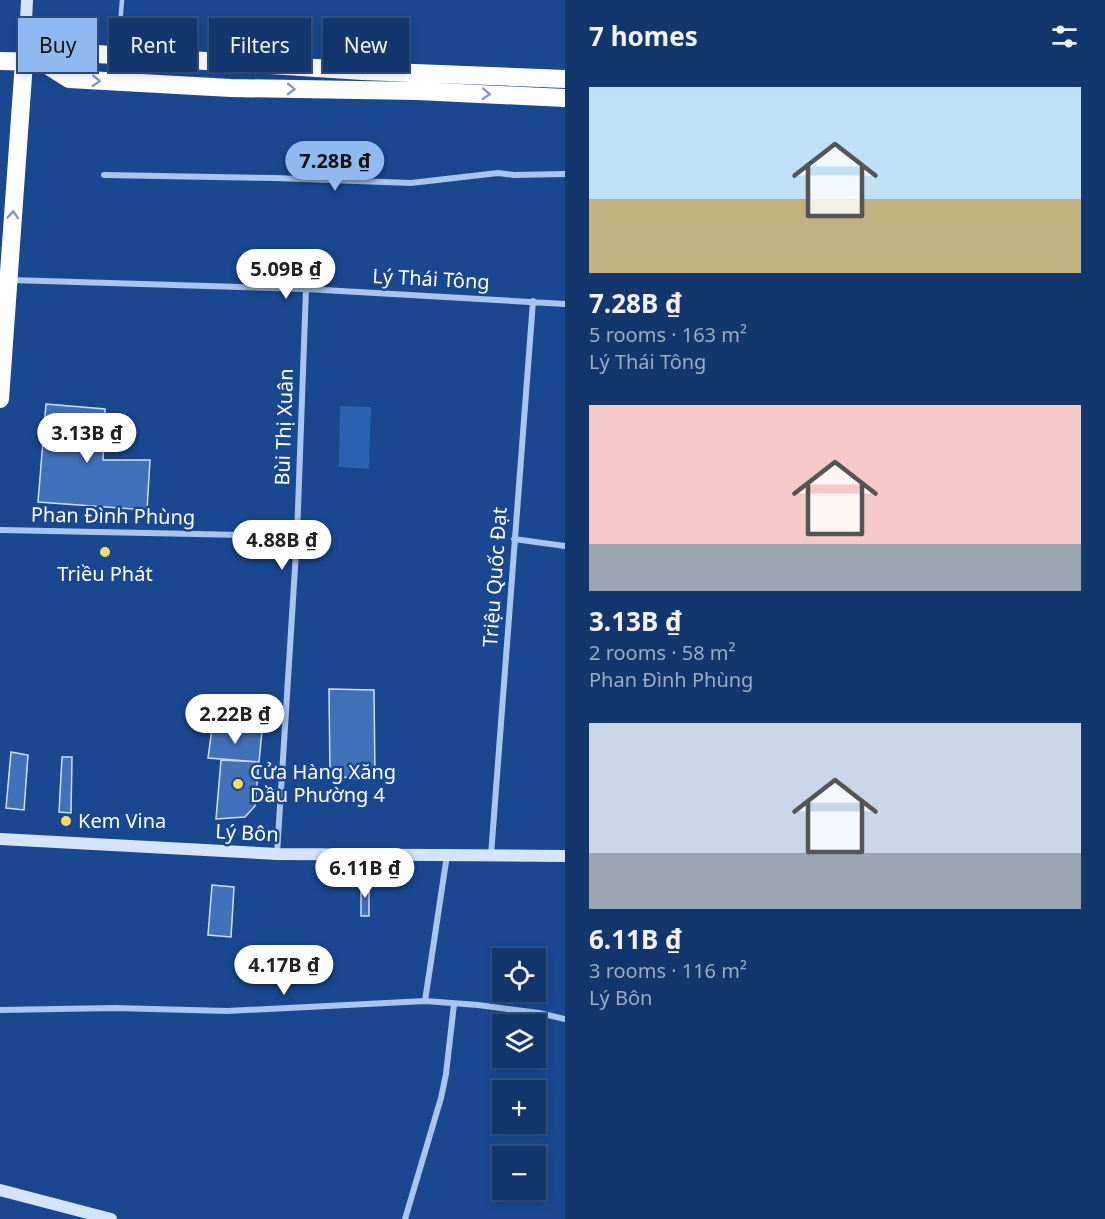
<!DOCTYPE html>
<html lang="en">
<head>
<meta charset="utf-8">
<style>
	body { margin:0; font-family:"Noto Sans",sans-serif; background:#204175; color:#f1f3f6; height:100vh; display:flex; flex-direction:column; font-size:22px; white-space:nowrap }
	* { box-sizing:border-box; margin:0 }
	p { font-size:20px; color:#9dabc2 }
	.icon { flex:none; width:33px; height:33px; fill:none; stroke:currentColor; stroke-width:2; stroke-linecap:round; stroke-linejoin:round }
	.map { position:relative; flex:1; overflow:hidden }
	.details { display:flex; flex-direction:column; background:#13366d; width:540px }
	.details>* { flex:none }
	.guide { position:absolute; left:18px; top:18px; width:456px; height:54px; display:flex; gap:12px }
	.buttons { position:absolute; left:492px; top:948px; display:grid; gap:12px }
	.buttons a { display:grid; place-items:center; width:54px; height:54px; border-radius:0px; background:#13366d; box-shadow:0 3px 9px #0003,0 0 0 2px #325080; font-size:30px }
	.price { position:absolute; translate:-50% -51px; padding:0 14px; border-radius:21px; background:#fff; color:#222; font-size:20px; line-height:39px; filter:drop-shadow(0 2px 3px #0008) }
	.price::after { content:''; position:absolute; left:50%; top:36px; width:18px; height:14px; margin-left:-9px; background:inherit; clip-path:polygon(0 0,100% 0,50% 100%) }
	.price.on { background:#90b9f0; color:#111 }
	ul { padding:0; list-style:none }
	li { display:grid; align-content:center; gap:12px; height:318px; padding:0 24px }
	li span { display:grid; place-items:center; height:186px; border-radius:0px; color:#555 }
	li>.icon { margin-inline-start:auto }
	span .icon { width:108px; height:108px; fill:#fffc; stroke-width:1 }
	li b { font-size:26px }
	h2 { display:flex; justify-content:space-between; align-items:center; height:72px; padding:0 24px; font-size:26px }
	.chip { padding:0 21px; border-radius:0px; background:#13366d; box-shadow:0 3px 9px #0003,0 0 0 2px #325080; font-size:21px; line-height:54px }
	.chip.on { background:#90b9f0; color:#111 }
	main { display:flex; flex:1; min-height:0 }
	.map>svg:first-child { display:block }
	.green { fill:#2b61af }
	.building { fill:#4171b9; stroke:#cee0fb; stroke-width:1.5 }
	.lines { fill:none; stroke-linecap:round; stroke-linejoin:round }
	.lane { stroke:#a7c5ef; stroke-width:4.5 }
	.street { stroke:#a7c5ef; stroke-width:6 }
	.secondary { stroke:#d5e4fb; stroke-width:12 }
	.highway { stroke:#fff; stroke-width:18 }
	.oneway { stroke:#809ac2 }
	.poi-dot { fill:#ffd966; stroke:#194891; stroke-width:2 }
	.labels { text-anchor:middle; stroke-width:5; stroke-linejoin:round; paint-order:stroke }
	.street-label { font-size:20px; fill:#fff; stroke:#194891 }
	.poi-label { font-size:20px; fill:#fff; stroke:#194891; text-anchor:start }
</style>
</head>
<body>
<main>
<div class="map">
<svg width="565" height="1219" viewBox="0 0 565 1219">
	<rect width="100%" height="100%" fill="#194891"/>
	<path class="green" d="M340 406 371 407 369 469 339 467Z"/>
	<path class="building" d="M46 404 105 409 103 460H150L147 510 38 502Z
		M329 689 374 690 375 778 330 777Z
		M212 728 262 731 259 762 208 758Z
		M11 752 28 755 24 810 6 808Z
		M62 757H72L71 813 59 812Z
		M221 760 259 762 255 806 245 817 216 819Z
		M361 881 369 882V916H361Z
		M212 885 234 887 231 937 208 935Z"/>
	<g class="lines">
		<path class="lane" d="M118 50 122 0"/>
		<path class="street" d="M104 175 275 178 411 183 498 173 514 175 565 174
			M11 280 306 289 565 304
			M0 530 297 536
			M514 539 565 546
			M277 854 297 536 306 289
			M491 855 533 301
			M425 1001 447 855
			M0 1010 115 1008 227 1011 425 1001 478 1005 539 1013 565 1019
			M405 1219 441 1098 446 1074 454 1004"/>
		<path class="secondary" d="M24 62 27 0
			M0 839 277 854 565 856
			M0 1190 111 1219"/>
		<path class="highway" d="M0 61 42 62 66 52 363 71 565 79
			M42 62 69 79 231 88 417 91 565 98
			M0 399 24 62"/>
	</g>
	<defs><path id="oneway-chevron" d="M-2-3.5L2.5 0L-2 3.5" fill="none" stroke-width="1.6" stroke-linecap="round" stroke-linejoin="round" transform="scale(1.5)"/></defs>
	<g class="oneway">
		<use href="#oneway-chevron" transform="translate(96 81) rotate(3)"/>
		<use href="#oneway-chevron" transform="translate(291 89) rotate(1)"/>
		<use href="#oneway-chevron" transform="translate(486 94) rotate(3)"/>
		<use href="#oneway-chevron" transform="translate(13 215) rotate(-86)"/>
	</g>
	<g class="poi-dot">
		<circle cx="105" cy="552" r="6"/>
		<circle cx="238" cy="784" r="6"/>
		<circle cx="66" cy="821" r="6"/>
	</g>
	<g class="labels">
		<g class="street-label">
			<text transform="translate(431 279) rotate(3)" y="7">Lý Thái Tông</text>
			<text transform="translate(284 427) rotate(-88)" y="7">Bùi Thị Xuân</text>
			<text transform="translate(113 516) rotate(1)" y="7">Phan Đình Phùng</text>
			<text transform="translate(495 577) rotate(-86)" y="7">Triệu Quốc Đạt</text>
			<text transform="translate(247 833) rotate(3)" y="7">Lý Bôn</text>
		</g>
		<g class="poi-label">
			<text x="105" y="581" text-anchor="middle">Triều Phát</text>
			<text x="250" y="779">Cửa Hàng Xăng<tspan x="250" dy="23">Dầu Phường 4</tspan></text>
			<text x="78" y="828">Kem Vina</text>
		</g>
	</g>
</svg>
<div class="buttons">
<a><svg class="icon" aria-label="locate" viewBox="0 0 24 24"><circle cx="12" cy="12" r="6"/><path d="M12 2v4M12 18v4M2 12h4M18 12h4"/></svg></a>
<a><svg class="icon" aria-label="layers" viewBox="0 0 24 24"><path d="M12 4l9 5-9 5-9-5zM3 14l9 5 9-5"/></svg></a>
<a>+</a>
<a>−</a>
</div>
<b class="price on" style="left:335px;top:192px">7.28B ₫</b>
<b class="price" style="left:286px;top:300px">5.09B ₫</b>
<b class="price" style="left:87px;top:464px">3.13B ₫</b>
<b class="price" style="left:282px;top:571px">4.88B ₫</b>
<b class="price" style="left:235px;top:745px">2.22B ₫</b>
<b class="price" style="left:365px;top:899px">6.11B ₫</b>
<b class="price" style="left:284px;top:996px">4.17B ₫</b>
<div class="guide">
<a class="chip on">Buy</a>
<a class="chip">Rent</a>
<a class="chip">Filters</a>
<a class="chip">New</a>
</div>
</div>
<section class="details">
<h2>7 homes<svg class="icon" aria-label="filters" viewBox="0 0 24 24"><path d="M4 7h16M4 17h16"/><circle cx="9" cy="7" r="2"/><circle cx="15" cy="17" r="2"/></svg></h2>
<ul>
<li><span style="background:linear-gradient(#bfe0f5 60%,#c2b280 0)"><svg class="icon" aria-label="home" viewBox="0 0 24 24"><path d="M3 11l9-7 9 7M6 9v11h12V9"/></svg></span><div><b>7.28B ₫</b><p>5 rooms · 163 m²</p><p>Lý Thái Tông</p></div></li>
<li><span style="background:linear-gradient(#f6c9c9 75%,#9aa5b1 0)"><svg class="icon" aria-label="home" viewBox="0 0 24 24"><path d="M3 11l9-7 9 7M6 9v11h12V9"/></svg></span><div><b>3.13B ₫</b><p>2 rooms · 58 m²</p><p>Phan Đình Phùng</p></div></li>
<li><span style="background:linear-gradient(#c9d6e8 70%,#9aa5b1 0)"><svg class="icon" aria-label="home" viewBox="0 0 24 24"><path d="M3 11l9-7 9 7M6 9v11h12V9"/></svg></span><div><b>6.11B ₫</b><p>3 rooms · 116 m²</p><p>Lý Bôn</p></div></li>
</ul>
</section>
</main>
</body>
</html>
